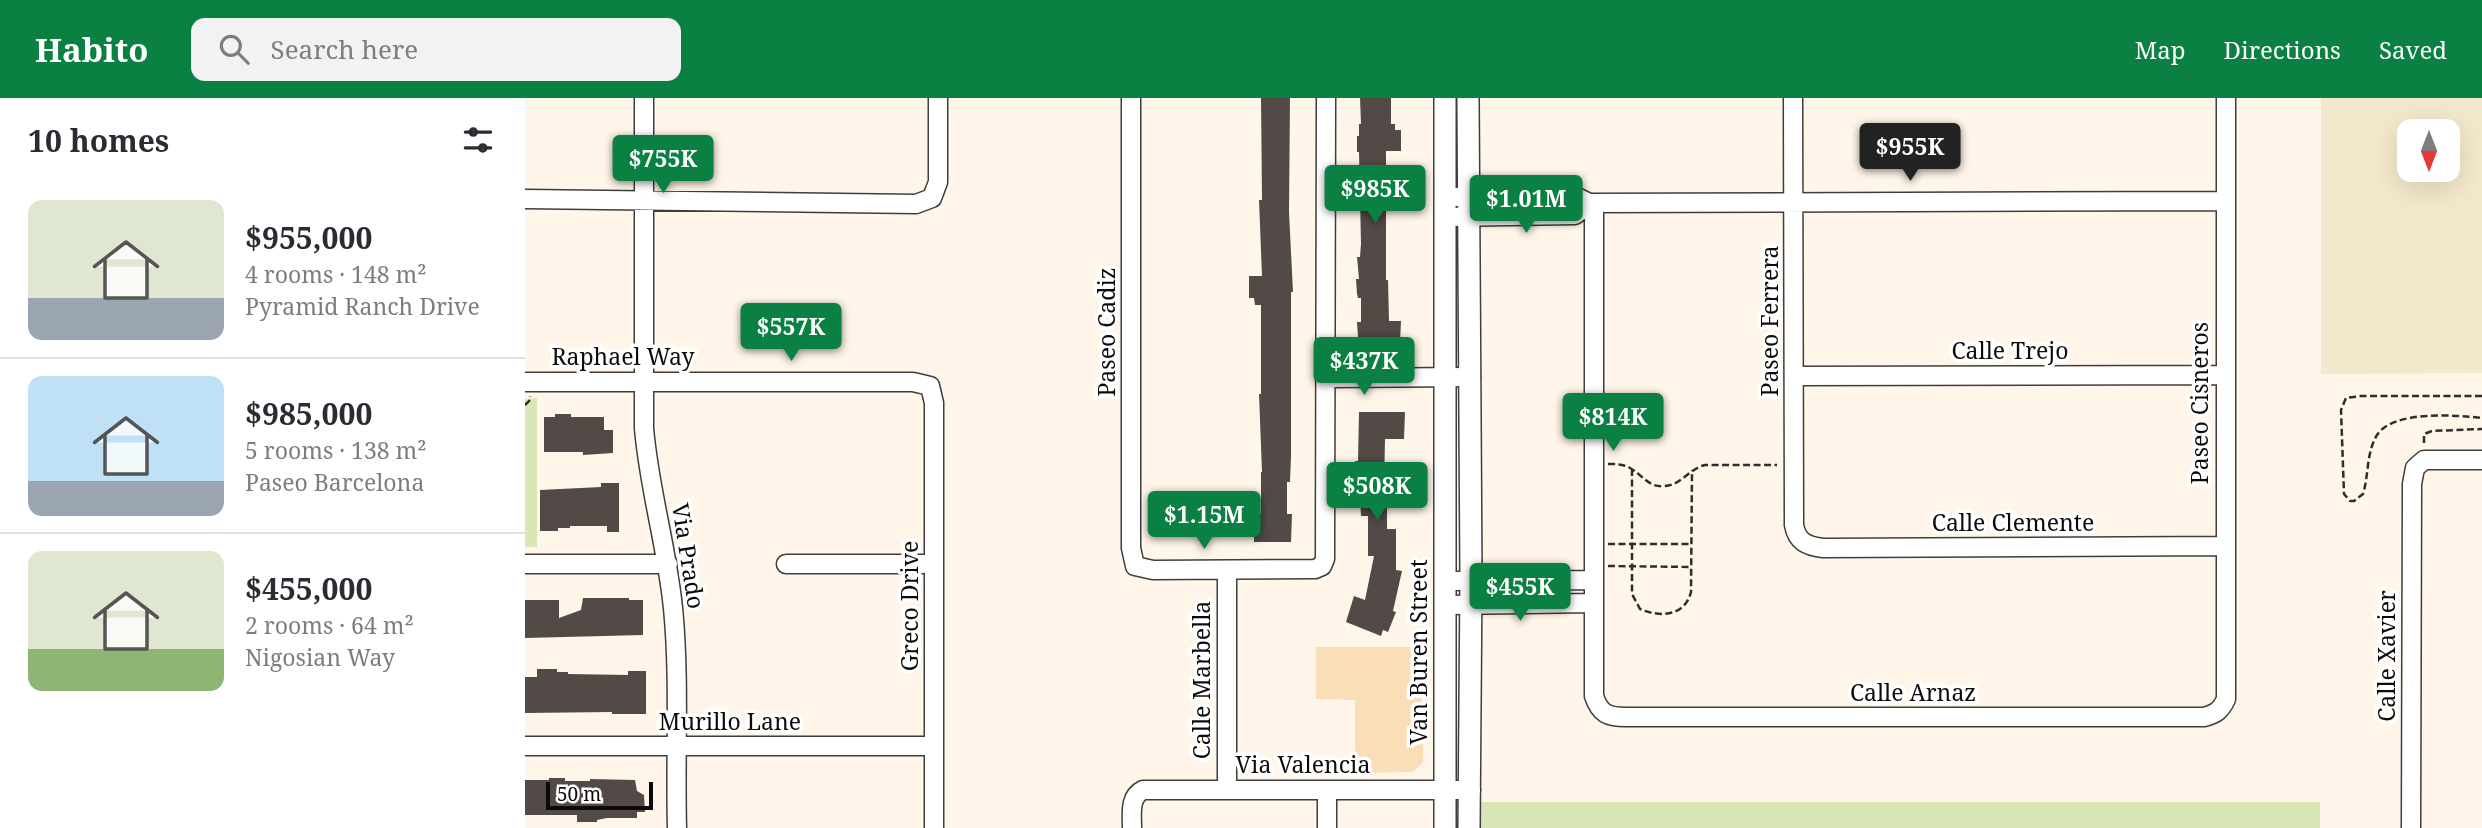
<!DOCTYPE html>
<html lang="en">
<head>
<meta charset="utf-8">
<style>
	body { margin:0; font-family:"Noto Serif",serif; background:#f2f2f3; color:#2b2b33; height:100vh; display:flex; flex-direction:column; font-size:26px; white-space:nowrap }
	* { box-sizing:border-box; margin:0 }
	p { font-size:23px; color:#7c7c81 }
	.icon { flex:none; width:38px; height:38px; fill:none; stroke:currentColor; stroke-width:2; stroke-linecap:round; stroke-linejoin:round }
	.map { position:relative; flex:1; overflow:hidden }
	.details { display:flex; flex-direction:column; background:#fff; width:525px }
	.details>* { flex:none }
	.needle { width:46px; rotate:180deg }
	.tools { position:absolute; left:1872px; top:21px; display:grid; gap:14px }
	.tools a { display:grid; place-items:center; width:63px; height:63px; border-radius:14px; background:#fff; box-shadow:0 7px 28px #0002; font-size:35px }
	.scale { position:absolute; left:21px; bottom:18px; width:107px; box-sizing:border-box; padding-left:7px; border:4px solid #0b0b0b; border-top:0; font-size:19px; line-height:24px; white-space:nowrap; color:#0b0b0b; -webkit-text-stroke:5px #fff; paint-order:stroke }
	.price { position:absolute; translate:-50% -60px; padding:0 16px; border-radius:7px; background:#0b8043; color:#fff; font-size:23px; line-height:46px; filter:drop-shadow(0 2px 4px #0008) }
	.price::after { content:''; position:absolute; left:50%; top:42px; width:21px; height:16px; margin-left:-10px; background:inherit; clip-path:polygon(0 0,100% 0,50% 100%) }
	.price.active { background:#222; color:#fff }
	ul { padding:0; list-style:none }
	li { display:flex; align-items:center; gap:21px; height:175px; padding:0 28px }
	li+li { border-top:2px solid #e1e1e2 }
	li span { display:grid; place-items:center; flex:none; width:196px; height:140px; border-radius:14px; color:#555 }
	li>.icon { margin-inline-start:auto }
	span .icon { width:84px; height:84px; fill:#fffc; stroke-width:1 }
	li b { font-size:30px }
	h2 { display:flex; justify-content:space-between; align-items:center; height:84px; padding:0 28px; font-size:30px }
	header { display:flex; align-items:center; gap:42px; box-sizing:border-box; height:98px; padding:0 35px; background:#0b8043; color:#fff }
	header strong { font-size:33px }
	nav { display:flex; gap:38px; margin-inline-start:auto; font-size:24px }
	.search { width:490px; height:63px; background:#f2f2f3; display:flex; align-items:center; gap:18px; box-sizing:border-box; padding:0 24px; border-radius:14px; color:#7c7c81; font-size:26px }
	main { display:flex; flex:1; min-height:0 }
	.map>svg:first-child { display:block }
	.farmland { fill:#f3e8cb; fill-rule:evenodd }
	.green { fill:#d8e7b5 }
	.sand { fill:#f9deb7 }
	.building { fill:#534a48 }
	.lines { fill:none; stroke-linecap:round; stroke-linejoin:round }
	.minor-casing { stroke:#3e3e3e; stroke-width:21 }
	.tertiary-casing { stroke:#3e3e3e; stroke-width:24 }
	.path { stroke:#2d2d2d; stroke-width:2.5; stroke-dasharray:7 3.5; stroke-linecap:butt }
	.minor { stroke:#fff; stroke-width:18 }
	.tertiary { stroke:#fff; stroke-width:21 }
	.labels { text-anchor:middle; stroke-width:7; stroke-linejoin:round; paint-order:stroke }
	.street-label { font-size:23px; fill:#0b0b0b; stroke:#fff }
</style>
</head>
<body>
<header>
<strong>Habito</strong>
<div class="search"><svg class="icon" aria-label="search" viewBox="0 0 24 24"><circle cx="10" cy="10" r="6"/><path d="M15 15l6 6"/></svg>Search here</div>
<nav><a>Map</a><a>Directions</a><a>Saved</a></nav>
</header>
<main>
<section class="details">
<h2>10 homes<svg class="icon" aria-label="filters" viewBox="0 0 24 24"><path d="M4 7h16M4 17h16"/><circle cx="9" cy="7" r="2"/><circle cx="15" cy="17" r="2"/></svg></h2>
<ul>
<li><span style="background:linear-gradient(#dfe7d0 70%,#9aa5b1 0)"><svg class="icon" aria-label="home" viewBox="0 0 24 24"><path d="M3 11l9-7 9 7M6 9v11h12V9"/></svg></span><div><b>$955,000</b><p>4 rooms · 148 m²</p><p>Pyramid Ranch Drive</p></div></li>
<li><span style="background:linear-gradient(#bfe0f5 75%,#9aa5b1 0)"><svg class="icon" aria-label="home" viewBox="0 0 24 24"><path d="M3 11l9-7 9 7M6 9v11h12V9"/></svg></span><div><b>$985,000</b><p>5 rooms · 138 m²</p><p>Paseo Barcelona</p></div></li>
<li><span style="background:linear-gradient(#dfe7d0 70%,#8fb573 0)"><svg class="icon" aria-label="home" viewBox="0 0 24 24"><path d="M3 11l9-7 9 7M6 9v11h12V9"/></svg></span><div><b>$455,000</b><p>2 rooms · 64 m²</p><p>Nigosian Way</p></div></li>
</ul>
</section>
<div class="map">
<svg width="1957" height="730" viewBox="0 0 1957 730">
	<rect width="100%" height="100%" fill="#fff6e9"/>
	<path class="farmland" d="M1796 0H1957V275L1796 276ZM1885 33H1923V72H1885Z"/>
	<path class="green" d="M12 300V449H0V301Z
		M953 704H1795V730H953Z"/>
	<path class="sand" d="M791 549H890L891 589 898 606V664L888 674 830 675V602L791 601Z"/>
	<path class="building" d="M736 0H765L764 114 768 194H766V358L765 384H762V416H767L766 444H729V438H723V416H736V374H737L734 296H736V207H730L729 200H724V178H737L734 102H737Z
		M835 0H866V26H870V32H876V53H861V182H863L864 223H876L875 245H871V251L835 252 833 239 832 224H836V200H833L832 196 831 181H834L832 159H835L836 146 834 54H832V38H834V26H836Z
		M834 314H880L879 341H860L859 390H862V431H871V472L877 473 868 513 871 514 863 534 858 532 856 538 821 524 829 498 840 502 849 458H843V418H836L835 400H832L830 363H833Z
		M30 316H46V319H79V332H88V355L58 357V354H19V319H30Z
		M76 385H94V434H82V428H45V430H33V433H15V392L76 389Z
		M58 500H104V502H118V537L0 540V502H34V520L56 512Z
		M12 571H32V574H43V576L103 577V573H121V616H87V614L0 615V579H12Z
		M24 680H40V683H65V681L110 682 112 693 119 697 120 714H112V720H82L72 722V724H52V717H0V682H24Z"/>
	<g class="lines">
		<g class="minor-casing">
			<path id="minor" d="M119 0V330C124 391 142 449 148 510 155 581 150 658 152 730
				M606 0V450L610 468 628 472 790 471 797 468 800 461 801 0
				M1268 0 1269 427C1272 444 1282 448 1298 450L1700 448
				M920 99 1050 98 1064 105 1701 103
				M0 101 391 106 407 100 413 84V0
				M1069 105V598C1075 616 1083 619 1101 619H1679C1691 616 1696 612 1701 601V0
				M920 119 1050 117 1064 105
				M1270 278 1699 277
				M801 280 946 279
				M0 284H388L405 288 409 305V730
				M0 466H143
				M261 466H409
				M702 472V692
				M921 483 1069 482
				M921 507 1069 505
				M0 648H409
				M802 692V730
				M607 730C607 716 604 699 618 692H946
				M1886 730 1887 386 1890 370 1899 362H1957"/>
		</g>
		<g class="tertiary-casing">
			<path id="tertiary" d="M920 0V730
				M943 0 946 482 944 730"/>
		</g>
		<path class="path" d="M1957 298H1836L1821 300 1816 312 1819 396 1825 403H1829L1838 396C1844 377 1841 355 1852 337 1868 312 1931 317 1957 320
			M0 307 5 302V298
			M1899 345V336L1907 333 1957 331
			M1083 366C1091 366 1098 366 1105 370 1118 377 1123 390 1140 388 1156 387 1164 371 1180 367H1252
			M1107 371V496L1115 511C1136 520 1160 518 1166 494L1167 372
			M1083 446H1167
			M1083 468 1167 469"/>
		<use href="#minor" class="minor"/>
		<use href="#tertiary" class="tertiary"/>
	</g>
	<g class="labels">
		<g class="street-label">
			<text transform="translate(1245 223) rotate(-90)" y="8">Paseo Ferrera</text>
			<text transform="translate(582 234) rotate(-90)" y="8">Paseo Cadiz</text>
			<text x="1485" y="261">Calle Trejo</text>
			<text x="98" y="267">Raphael Way</text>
			<text transform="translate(1675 305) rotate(-90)" y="8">Paseo Cisneros</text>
			<text x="1488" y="433">Calle Clemente</text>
			<text transform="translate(163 458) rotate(81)" y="8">Via Prado</text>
			<text transform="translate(385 508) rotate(-90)" y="8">Greco Drive</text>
			<text transform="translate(894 554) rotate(-90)" y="8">Van Buren Street</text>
			<text transform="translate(1862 558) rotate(-90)" y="8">Calle Xavier</text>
			<text transform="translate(677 582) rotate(-90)" y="8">Calle Marbella</text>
			<text x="1388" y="603">Calle Arnaz</text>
			<text x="205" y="632">Murillo Lane</text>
			<text x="778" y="675">Via Valencia</text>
		</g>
	</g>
</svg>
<div class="tools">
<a><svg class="needle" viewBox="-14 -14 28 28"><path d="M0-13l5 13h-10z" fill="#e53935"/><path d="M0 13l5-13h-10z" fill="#7c7c81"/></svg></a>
</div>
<div class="scale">50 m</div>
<b class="price active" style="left:1385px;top:85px">$955K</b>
<b class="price" style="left:138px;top:97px">$755K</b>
<b class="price" style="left:850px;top:127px">$985K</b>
<b class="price" style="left:1001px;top:137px">$1.01M</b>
<b class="price" style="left:266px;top:265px">$557K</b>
<b class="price" style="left:839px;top:299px">$437K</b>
<b class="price" style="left:1088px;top:355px">$814K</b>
<b class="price" style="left:852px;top:424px">$508K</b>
<b class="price" style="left:679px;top:453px">$1.15M</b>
<b class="price" style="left:995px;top:525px">$455K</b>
</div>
</main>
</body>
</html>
